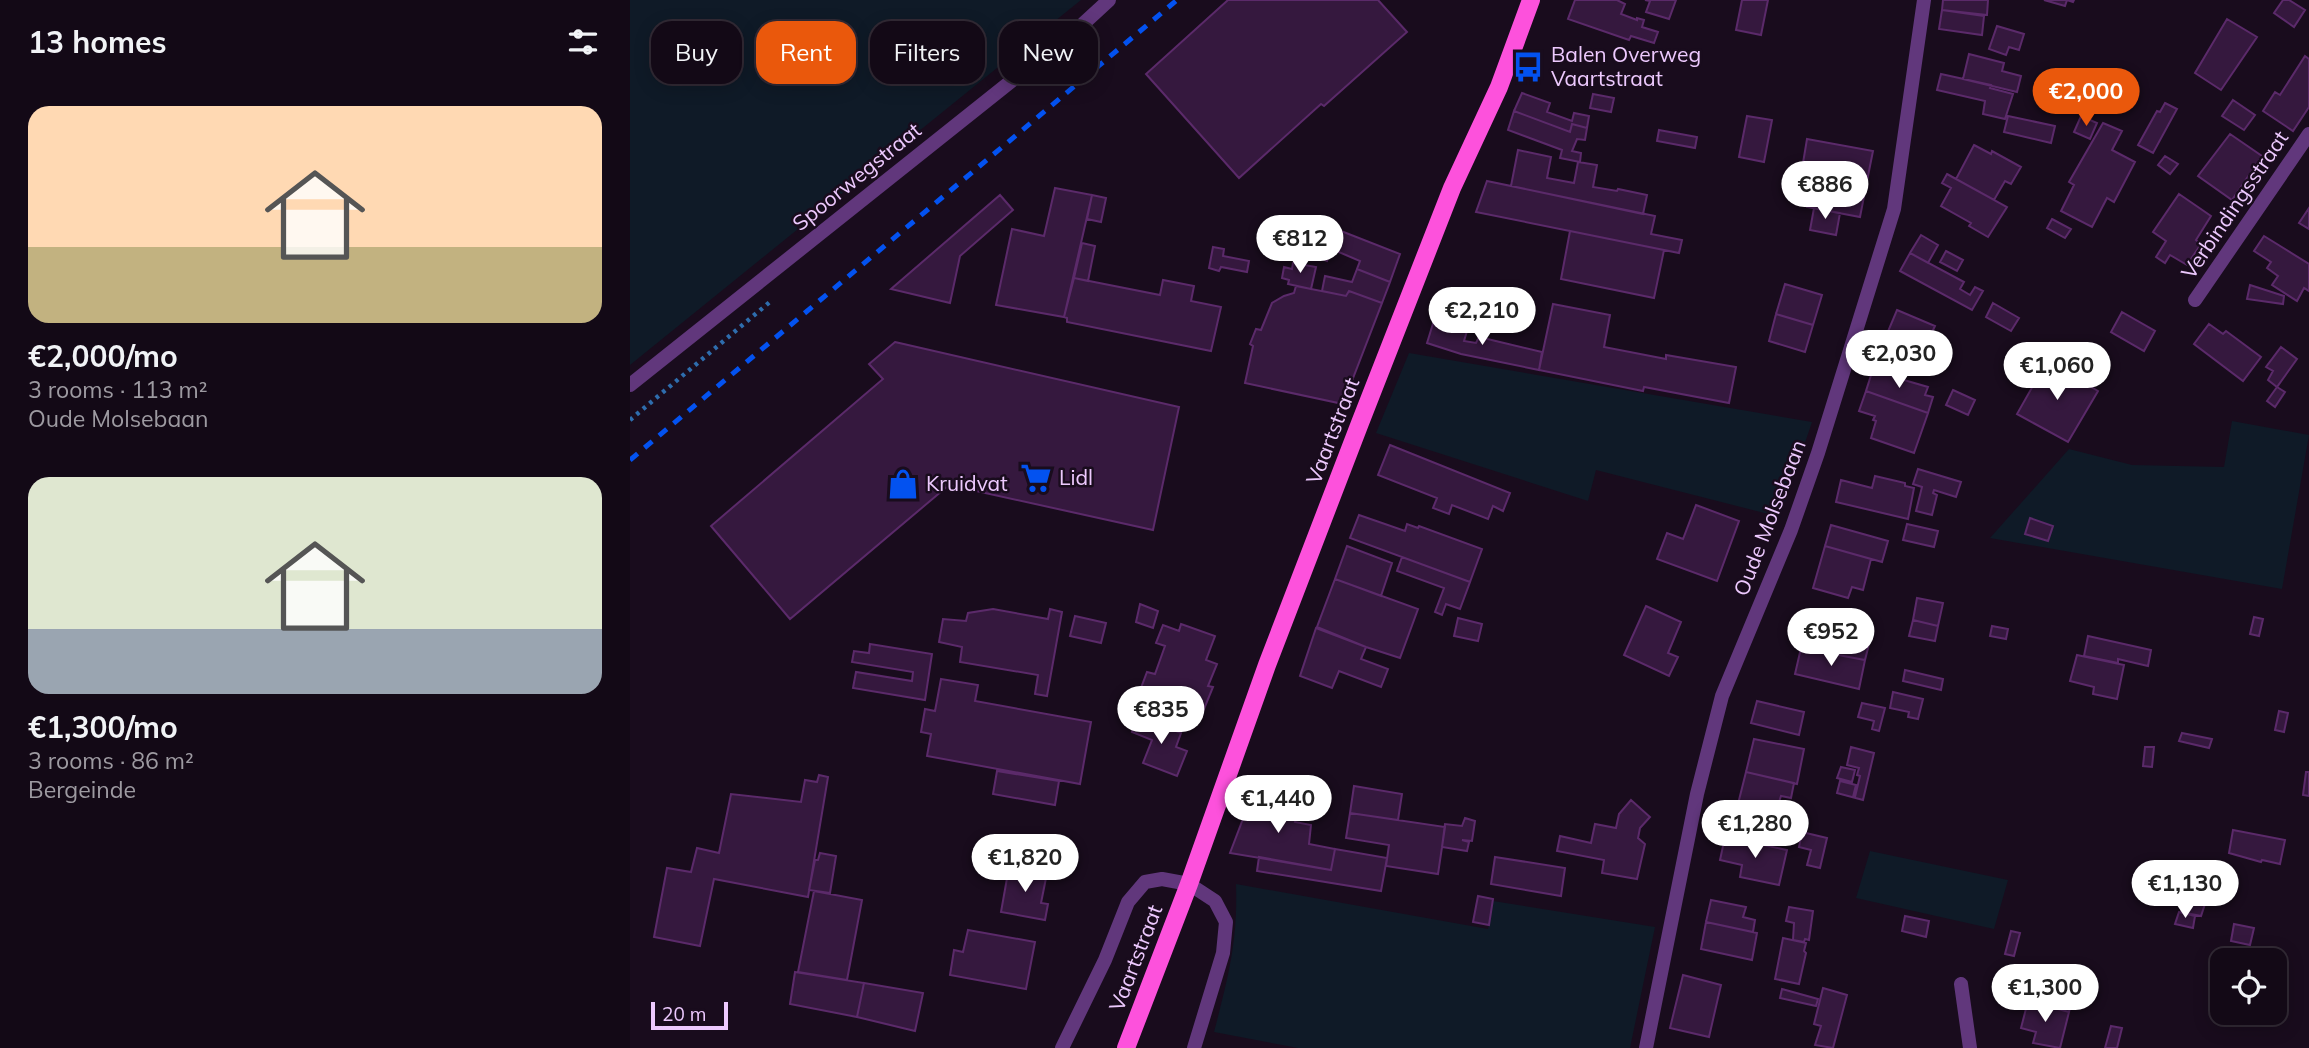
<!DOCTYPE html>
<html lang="en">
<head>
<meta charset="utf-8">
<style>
	body { margin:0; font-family:Mulish,sans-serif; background:#201723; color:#f1f3f6; height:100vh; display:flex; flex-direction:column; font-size:26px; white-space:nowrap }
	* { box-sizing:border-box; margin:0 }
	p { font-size:23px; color:#9d9aa1 }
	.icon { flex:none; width:38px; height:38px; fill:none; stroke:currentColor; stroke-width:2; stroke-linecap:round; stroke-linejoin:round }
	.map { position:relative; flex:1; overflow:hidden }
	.side { display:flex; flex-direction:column; background:#130916; width:630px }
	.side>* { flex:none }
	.hud { position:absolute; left:21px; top:21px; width:665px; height:63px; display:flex; gap:14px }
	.tools { position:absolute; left:1580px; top:948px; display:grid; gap:14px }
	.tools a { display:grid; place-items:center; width:77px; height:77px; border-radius:14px; background:#130916; box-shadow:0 4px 18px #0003,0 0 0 2px #322a35; font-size:35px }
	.scale { position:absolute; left:21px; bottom:18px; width:77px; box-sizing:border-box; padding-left:7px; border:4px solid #edc9fe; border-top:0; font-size:19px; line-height:24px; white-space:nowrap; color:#edc9fe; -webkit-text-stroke:5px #190c1d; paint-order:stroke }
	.price { position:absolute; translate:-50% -60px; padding:0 16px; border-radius:24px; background:#fff; color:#222; font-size:23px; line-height:46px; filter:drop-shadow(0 2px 4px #0008) }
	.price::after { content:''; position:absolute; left:50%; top:42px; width:21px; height:16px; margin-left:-10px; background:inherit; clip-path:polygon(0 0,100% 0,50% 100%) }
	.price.selected { background:#ea580c; color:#fff }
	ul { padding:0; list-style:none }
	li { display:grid; align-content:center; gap:14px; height:371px; padding:0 28px }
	li span { display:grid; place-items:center; height:217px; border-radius:21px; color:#555 }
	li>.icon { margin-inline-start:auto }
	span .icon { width:126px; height:126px; fill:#fffc; stroke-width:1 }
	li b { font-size:30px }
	h2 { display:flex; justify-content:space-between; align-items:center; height:84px; padding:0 28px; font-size:30px }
	.tag { padding:0 24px; border-radius:21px; background:#130916; box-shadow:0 4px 18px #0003,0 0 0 2px #322a35; font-size:24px; line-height:63px }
	.tag.selected { background:#ea580c; color:#fff }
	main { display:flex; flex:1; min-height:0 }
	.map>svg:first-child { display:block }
	.green { fill:#0f1a27 }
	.building { fill:#35183e; stroke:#5b2a6a; stroke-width:2 }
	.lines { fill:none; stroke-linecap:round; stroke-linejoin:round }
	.path { stroke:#2e6dad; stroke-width:4.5; stroke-dasharray:3.5 5; stroke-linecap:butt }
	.street { stroke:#61377c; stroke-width:14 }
	.primary { stroke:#fd51dc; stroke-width:18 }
	.rail { stroke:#0352f0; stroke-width:5; stroke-dasharray:10 9; stroke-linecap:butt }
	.labels { text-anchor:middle; stroke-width:5; stroke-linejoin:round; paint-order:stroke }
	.poi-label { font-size:21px; fill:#edc9fe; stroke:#190c1d; text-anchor:start }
	.street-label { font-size:21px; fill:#edc9fe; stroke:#190c1d }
</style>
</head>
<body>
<main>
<section class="side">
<h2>13 homes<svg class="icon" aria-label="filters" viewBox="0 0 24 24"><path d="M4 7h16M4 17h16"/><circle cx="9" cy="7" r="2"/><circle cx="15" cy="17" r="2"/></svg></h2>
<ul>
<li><span style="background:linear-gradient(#ffd9b3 65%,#c2b280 0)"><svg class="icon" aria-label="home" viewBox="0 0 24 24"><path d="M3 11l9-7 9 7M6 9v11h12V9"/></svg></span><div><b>€2,000/mo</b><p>3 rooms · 113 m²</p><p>Oude Molsebaan</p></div></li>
<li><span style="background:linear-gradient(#dfe7d0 70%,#9aa5b1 0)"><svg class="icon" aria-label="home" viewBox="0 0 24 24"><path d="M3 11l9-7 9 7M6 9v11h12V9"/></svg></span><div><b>€1,300/mo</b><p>3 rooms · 86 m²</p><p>Bergeinde</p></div></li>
</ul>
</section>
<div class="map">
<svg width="1679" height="1048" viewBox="0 0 1679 1048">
	<rect width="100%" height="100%" fill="#190c1d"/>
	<path class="green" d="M0 0H451L0 365Z
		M779 353 1182 422 1150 517 966 470 958 501 746 433Z
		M1602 421 1679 435 1652 589 1360 538 1439 449 1502 465 1594 467Z
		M1240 851 1378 880 1364 929 1226 898Z
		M606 884 858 929 863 901 1025 927 1000 1048H668L584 1032C598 978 608 941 606 884Z"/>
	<path class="building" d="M598 0H748L777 32 694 106 691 104 609 178 516 74Z
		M945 0H987L995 4 991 14 1007 20V18L1014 20 1012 27 1028 32 1024 43 1001 36 999 40 938 19Z
		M1015 0H1046L1039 19 1016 12 1020 1Z
		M1112 0H1138L1131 35 1106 30Z
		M1313 0H1358L1357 15 1312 10Z
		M1414 0H1444L1443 2 1437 0 1435 6Z
		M1653 0H1659L1675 10 1664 27 1644 13Z
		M1312 10 1354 16 1352 35 1309 29Z
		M1597 19 1627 37 1591 90 1565 73Z
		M1367 26 1394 34 1389 50 1379 47 1376 55 1359 49Z
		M1339 54 1374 63 1372 71 1391 76 1387 92 1333 79Z
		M1675 56 1679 59V107L1663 131 1633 111 1645 92 1650 95Z
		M1311 74 1361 85 1360 88 1383 94 1375 119 1353 114 1355 101 1307 90Z
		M1447 75 1479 85 1471 107 1440 97Z
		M892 93 920 103 917 112 942 121 944 113 959 116 957 128 942 124 940 132 884 111Z
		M963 94 984 98 981 112 960 108Z
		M1603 100 1625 115 1614 130 1592 116Z
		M1535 103 1547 109 1523 153 1508 145 1527 111 1530 112Z
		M884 111 940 132 942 124 957 128 955 140 947 139 942 151 951 153 950 162 930 158 932 150 878 130Z
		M1117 116 1142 120 1134 162 1109 157Z
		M1378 116 1425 126 1421 143 1374 132Z
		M1451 116 1467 123 1460 139 1444 132Z
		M1473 123 1492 131 1482 150 1505 162 1484 202 1477 198 1462 227 1431 211 1444 185 1439 182Z
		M1029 130 1067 137 1065 148 1027 141Z
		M1600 134 1632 156 1602 200 1568 176Z
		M1177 139 1243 151 1237 181 1172 169Z
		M1344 145 1361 154 1362 151 1391 167 1381 184 1375 181 1364 200 1326 179Z
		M888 150 921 157 917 178 944 183 948 162 967 165 963 187 987 191 988 189 1017 195 1013 214 881 186Z
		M1535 156 1548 164 1540 174 1528 165Z
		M1184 171 1237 181 1230 217 1177 207Z
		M1317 174 1377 207 1358 237 1339 226 1341 223 1311 206 1321 188 1312 183Z
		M857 181 1025 216 1021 234 1052 240 1049 253 846 212Z
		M425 188 462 195 434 317 366 305 382 229 414 236Z
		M1549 194 1581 216 1566 240 1571 244 1557 265 1540 255 1535 263 1526 257 1536 241 1523 232Z
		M370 195 383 210 330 256 320 303 261 289Z
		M462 195 476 198 471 222 457 219Z
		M1184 208 1210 213 1206 235 1180 230Z
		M1679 208V229L1669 223Z
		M1422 219 1441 229 1435 238 1417 228Z
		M711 231 770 254 760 282 727 269 730 261 704 250 703 244Z
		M940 231 1034 250 1024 298 931 279Z
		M1291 235 1308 245 1298 263 1280 253Z
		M677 236 703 244 697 261 671 251Z
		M1634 236 1679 264V291L1674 288 1667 301 1642 285 1648 276 1637 268 1641 262 1624 251Z
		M452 243 465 246 458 281 444 278Z
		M583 247 594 249 593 256 619 261 617 272 591 267 589 271 579 268Z
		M1316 251 1333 260 1327 271 1310 262Z
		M1280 253 1334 282 1330 289 1340 295 1345 287 1353 291 1342 310 1270 271Z
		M663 263 686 267 681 289 658 284 659 280 652 278 654 267 662 269Z
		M727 269 760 282 752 303 719 291 716 296 692 291 695 276 722 282Z
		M444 278 530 295 533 280 564 286 561 301 591 307 581 351 437 322V318L434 317Z
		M1155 284 1192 295 1183 325 1146 314Z
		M1620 285 1654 296 1653 304 1617 299Z
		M666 286 716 296 719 291 752 303 713 404 615 383 623 346 620 344 626 329 631 330 642 303 654 296 664 293Z
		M1363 303 1389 318 1381 331 1356 317Z
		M923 304 980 315 974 347 1036 359V355L1106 367 1099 403 1014 387 1013 391 909 370Z
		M1267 310 1305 326 1290 357 1254 341Z
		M1492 312 1525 331 1514 351 1481 332Z
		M1146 314 1183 325 1175 352 1139 341Z
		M805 317 837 331 834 341 846 343 849 337 912 352 909 370 831 354 797 343Z
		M1579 324 1593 334 1596 331 1631 357 1613 381 1564 344Z
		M265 342 549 407 523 530 319 485 160 619 81 526 253 379 239 364Z
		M1651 347 1667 359 1647 387 1638 380 1643 371 1636 367Z
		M1417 361 1468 391 1438 442 1387 414Z
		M1243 369 1258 374 1259 369 1275 375 1274 380 1298 387 1295 395 1303 397 1298 413 1236 391Z
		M1647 387 1655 392 1645 407 1637 401Z
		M1323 390 1345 400 1338 415 1316 405Z
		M1236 391 1298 413 1284 453 1241 438 1246 421 1243 420 1245 416 1229 411Z
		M760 445 880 493 873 511 863 506 858 519 822 505 819 514 803 508 807 498 748 475Z
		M1288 469 1331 482 1326 497 1304 490 1303 493 1307 495 1302 515 1286 511 1292 487 1283 484Z
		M1245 476 1275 483V486L1284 488 1278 519 1206 502 1211 480 1242 488Z
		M1066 505 1109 521 1087 581 1027 559 1037 533 1053 539Z
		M729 515 775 531 777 524 788 528 789 526 852 549 840 582 720 538Z
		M1400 518 1423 526 1418 541 1395 534Z
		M1277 524 1308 531 1304 547 1273 540Z
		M1201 525 1258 541 1252 562 1195 546Z
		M717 546 762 563 751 596 705 579Z
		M1195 546 1241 559 1233 590 1222 587 1218 598 1183 588Z
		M772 557 840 582 830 609 816 604 812 615 805 612 814 588 767 571Z
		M705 579 788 609 770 658 736 647 687 627Z
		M1287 598 1313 603 1308 626 1283 620Z
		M510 604 528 611 523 628 506 622Z
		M1016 606 1051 622 1038 653 1048 657 1039 676 994 655Z
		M363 609 418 619 420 609 432 612 417 696 405 694 408 675 330 662 332 647 309 642 313 619 336 621 338 613Z
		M445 616 476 623 471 643 440 636Z
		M1624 617 1633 619 1629 636 1620 634Z
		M828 618 852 624 848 641 824 636Z
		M1177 618 1242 632 1235 660 1171 648Z
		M1283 620 1308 626 1305 641 1279 636Z
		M551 624 585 636 576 660 587 664 578 686 583 687 572 714 518 694 519 691 511 688 517 672 525 674 535 646 526 643 533 625 549 631Z
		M1362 626 1378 629 1376 639 1360 636Z
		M686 628 736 647 731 659 758 669 751 687 709 671 702 688 670 676Z
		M1458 636 1521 650 1518 666 1488 659V663L1454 656Z
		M240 644 302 654 295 700 223 688 226 672 282 681 283 672 222 662 224 651 239 653Z
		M1171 648 1235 660 1229 689 1165 674Z
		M1447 655 1494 665 1487 699 1463 694 1464 687 1440 681Z
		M1275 670 1313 679 1311 690 1273 681Z
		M311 679 348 685 345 701 461 722 450 784 297 756 301 734 291 732 295 709 305 711Z
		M1263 692 1293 699 1288 719 1278 717 1279 712 1260 708Z
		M1127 701 1174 712 1169 735 1121 723Z
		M1232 703 1255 708 1249 731 1242 729 1244 721 1228 717Z
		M1649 711 1658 713 1654 732 1645 730Z
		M508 716 551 733 546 747 557 751 547 776 513 763 522 740 502 732Z
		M1552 733 1582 739 1579 748 1549 741Z
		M1124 739 1174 749 1167 784 1116 772Z
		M1221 747 1244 753 1233 800 1207 793 1210 781 1226 785 1223 797H1225L1230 776 1227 775 1229 768 1217 765Z
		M1515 747H1524L1522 767 1513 766Z
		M1211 767 1225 770 1222 782 1207 778Z
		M367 771 429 781 425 805 363 794Z
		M1116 772 1164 783 1161 798 1151 796 1147 808 1142 807 1141 811 1108 804Z
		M1676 772H1679V796L1673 795Z
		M189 775 198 777 178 897 84 879 70 946 24 937 37 868 61 872 67 848 89 853 101 794 171 802 175 780 187 782Z
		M724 786 772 794 768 820 720 813Z
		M624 790 669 806 665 822 681 825 679 844 705 849 701 870 600 853Z
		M1001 800 1020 817 1010 828 1008 838 1015 844 1007 879 972 873 974 860 927 851 930 836 961 843 965 824 986 828 989 814Z
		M720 813 815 827 808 874 756 866 759 845 716 838Z
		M835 818 845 821 842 841 832 840 839 842 837 851 812 847 815 824 832 826Z
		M1603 830 1655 840 1650 864 1632 860 1631 862 1599 853Z
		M1172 832 1197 838 1190 868 1177 865 1181 850 1169 847Z
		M1095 837 1157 850 1149 885 1110 877 1112 865 1090 860Z
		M705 849 757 858 751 891 627 871 629 857 701 870Z
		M190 853 206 856 200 893 179 890 185 860H188Z
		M865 857 935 868 931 896 861 884Z
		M1524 865 1547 868 1542 888 1520 883Z
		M379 867 417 873 411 903 418 904 415 920 371 912Z
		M184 891 232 900 217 980 168 972Z
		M848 896 863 899 859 925 843 922Z
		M1554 899 1575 904 1571 916 1551 912Z
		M1081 900 1116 907 1113 917 1125 920 1123 932 1076 922Z
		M1159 907 1183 911 1179 940 1175 939 1174 942 1163 940 1164 923 1156 921Z
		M1549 912 1565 916 1563 928 1545 924Z
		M1275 916 1299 921 1296 937 1272 931Z
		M1076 922 1127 933 1122 960 1071 949Z
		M1604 924 1624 928 1620 945 1601 941Z
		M338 930 405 942 396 989 320 975 324 950 333 952Z
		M1381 931 1390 933 1384 956 1375 954Z
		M1153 938 1176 943 1174 951 1176 953 1169 984 1145 979Z
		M1422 967 1449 974 1439 1012 1398 1001 1404 975 1419 979Z
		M165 972 234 983 227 1017 160 1004Z
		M1053 975 1091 985 1079 1037 1040 1028Z
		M234 983 293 993 285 1031 227 1017Z
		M1193 988 1217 995 1203 1048 1185 1045 1191 1026 1184 1024Z
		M1152 989 1188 999 1186 1006 1150 998Z
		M1398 1001 1439 1012 1430 1048 1403 1043 1406 1032 1391 1028Z
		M1481 1026 1492 1028 1487 1048H1475Z"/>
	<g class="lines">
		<path class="path" d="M0 420 141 301"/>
		<path class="street" d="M1565 300 1679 134
			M0 385 453 24 479 0
			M1331 984 1340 1048
			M432 1048 475 960 498 902 515 882 532 879 559 884 585 901 596 922 593 953 564 1048
			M1016 1048 1067 794 1092 696 1161 530 1188 453 1264 209 1294 0"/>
		<path class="primary" d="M496 1048 559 884 637 665 730 423 822 188 869 87 901 0"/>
		<path class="rail" d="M0 460 547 0"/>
	</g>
	<defs>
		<g id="bus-bare" transform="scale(2.415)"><path d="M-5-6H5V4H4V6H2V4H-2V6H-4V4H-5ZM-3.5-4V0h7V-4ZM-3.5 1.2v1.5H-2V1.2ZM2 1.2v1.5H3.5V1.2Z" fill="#0352f0" stroke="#190c1d" stroke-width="2.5" paint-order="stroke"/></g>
		<g id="supermarket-bare" transform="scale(2.415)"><path d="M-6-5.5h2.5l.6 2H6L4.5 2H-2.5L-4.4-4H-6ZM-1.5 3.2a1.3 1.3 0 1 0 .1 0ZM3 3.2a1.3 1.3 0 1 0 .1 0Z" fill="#0352f0" stroke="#190c1d" stroke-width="2.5" paint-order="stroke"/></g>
		<g id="shop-bare" transform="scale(2.415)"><path d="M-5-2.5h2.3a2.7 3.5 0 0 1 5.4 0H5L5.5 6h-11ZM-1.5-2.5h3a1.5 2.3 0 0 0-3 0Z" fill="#0352f0" stroke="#190c1d" stroke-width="2.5" paint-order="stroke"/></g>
	</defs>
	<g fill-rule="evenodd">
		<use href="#bus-bare" x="898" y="67"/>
		<use href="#supermarket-bare" x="406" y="478"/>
		<use href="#shop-bare" x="273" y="484"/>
	</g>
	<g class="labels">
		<g class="poi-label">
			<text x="921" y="62">Balen Overweg<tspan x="921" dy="24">Vaartstraat</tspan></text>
			<text x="429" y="485">Lidl</text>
			<text x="296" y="491">Kruidvat</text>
		</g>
		<g class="street-label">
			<text transform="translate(227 177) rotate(-39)" y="7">Spoorwegstraat</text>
			<text transform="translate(1605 205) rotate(-56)" y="7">Verbindingsstraat</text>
			<text transform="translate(703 431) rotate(-69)" y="7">Vaartstraat</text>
			<text transform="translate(1140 518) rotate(-69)" y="7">Oude Molsebaan</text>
			<text transform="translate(506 958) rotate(-69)" y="7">Vaartstraat</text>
		</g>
	</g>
</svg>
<div class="tools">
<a><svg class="icon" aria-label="locate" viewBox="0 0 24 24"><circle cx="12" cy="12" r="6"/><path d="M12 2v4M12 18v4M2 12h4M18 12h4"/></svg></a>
</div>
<div class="scale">20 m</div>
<b class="price selected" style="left:1456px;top:128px">€2,000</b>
<b class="price" style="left:1195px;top:221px">€886</b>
<b class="price" style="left:670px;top:275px">€812</b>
<b class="price" style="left:852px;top:347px">€2,210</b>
<b class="price" style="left:1269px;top:390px">€2,030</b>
<b class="price" style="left:1427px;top:402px">€1,060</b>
<b class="price" style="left:1201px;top:668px">€952</b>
<b class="price" style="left:531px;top:746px">€835</b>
<b class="price" style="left:648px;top:835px">€1,440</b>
<b class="price" style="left:1125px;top:860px">€1,280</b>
<b class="price" style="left:395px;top:894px">€1,820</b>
<b class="price" style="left:1555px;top:920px">€1,130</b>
<b class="price" style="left:1415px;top:1024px">€1,300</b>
<div class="hud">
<a class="tag">Buy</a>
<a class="tag selected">Rent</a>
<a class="tag">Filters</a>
<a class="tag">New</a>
</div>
</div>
</main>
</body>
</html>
